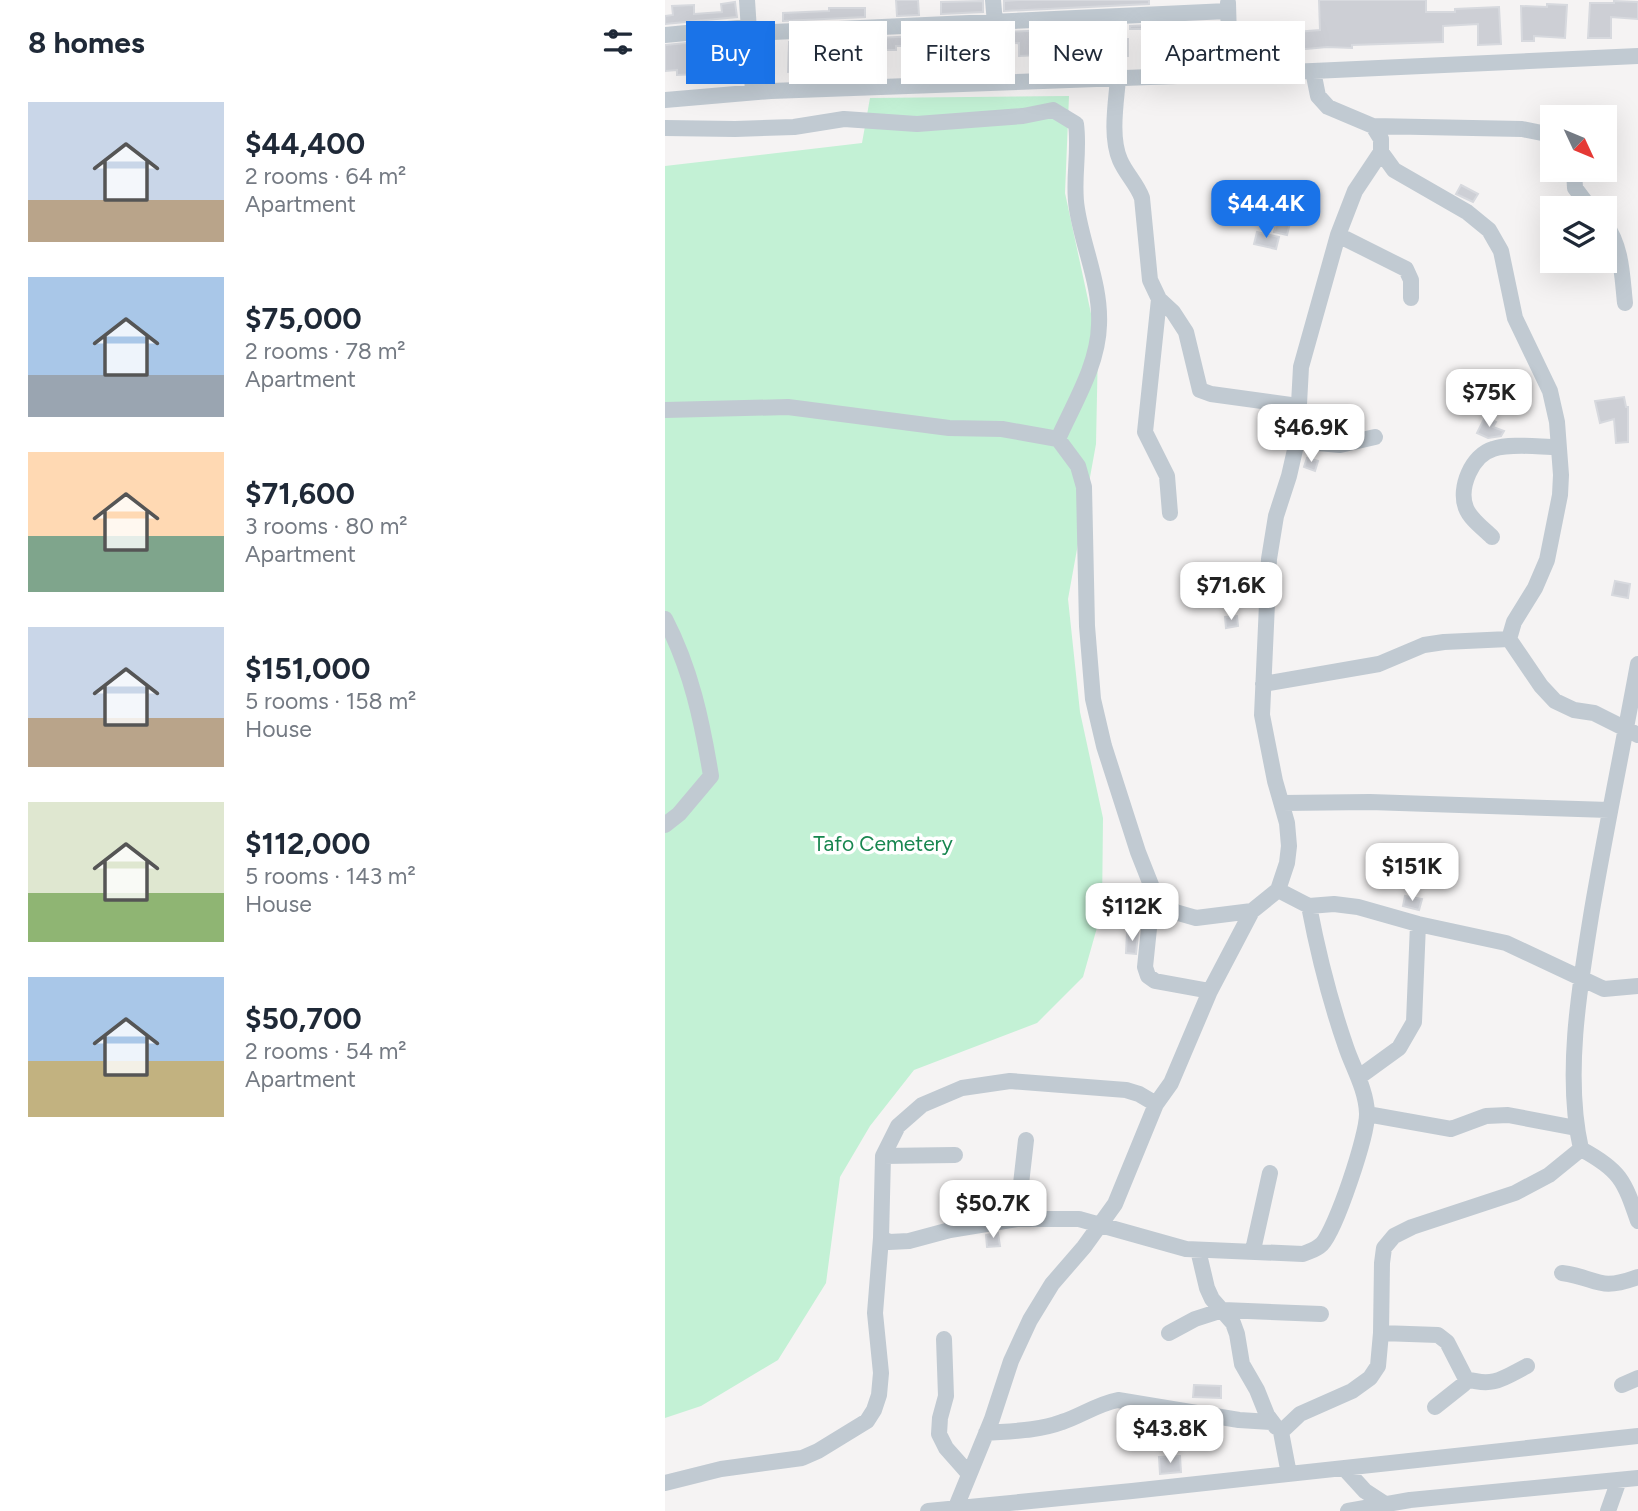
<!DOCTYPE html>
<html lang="en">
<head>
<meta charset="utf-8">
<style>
	body { margin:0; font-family:Figtree,sans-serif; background:#f6f6f7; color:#1f2937; height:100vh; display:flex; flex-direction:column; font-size:26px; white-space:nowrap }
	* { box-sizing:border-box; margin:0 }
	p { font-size:23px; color:#747a83 }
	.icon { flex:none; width:38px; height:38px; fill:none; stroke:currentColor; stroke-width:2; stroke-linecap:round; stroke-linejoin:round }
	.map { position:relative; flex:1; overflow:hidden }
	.drawer { display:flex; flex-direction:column; background:#fff; width:665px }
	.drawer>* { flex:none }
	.banner { position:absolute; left:21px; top:21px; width:665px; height:63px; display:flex; gap:14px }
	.needle { width:46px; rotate:134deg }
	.controls { position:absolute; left:875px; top:105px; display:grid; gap:14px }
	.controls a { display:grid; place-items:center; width:77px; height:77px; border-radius:0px; background:#fff; box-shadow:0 7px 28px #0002; font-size:35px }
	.price { position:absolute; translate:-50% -60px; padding:0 16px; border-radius:14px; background:#fff; color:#222; font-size:23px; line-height:46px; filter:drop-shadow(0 2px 4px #0008) }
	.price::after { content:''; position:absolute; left:50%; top:42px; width:21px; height:16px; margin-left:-10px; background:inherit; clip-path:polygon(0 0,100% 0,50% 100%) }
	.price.on { background:#1a73e8; color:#fff }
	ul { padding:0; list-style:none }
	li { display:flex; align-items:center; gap:21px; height:175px; padding:0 28px }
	li span { display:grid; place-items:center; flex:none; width:196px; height:140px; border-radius:0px; color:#555 }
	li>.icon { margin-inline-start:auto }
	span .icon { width:84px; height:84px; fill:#fffc; stroke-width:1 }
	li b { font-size:30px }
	h2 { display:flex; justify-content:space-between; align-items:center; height:84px; padding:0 28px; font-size:30px }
	.chip { padding:0 24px; border-radius:0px; background:#fff; box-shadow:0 7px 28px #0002; font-size:24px; line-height:63px }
	.chip.on { background:#1a73e8; color:#fff }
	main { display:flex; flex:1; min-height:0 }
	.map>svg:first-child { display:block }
	.green { fill:#c3f1d5 }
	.building { fill:#cdcfd5; stroke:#d7d9de; stroke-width:2 }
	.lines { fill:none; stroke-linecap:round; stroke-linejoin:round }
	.minor { stroke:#c1cad2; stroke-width:16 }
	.labels { text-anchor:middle; stroke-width:7; stroke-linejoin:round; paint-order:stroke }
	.park-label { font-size:21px; fill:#17864f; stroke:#fff }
</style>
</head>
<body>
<main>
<section class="drawer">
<h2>8 homes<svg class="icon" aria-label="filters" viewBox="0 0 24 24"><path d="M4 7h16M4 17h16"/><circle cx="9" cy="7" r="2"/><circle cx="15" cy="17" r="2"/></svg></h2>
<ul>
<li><span style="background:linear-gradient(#c9d6e8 70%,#b9a48a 0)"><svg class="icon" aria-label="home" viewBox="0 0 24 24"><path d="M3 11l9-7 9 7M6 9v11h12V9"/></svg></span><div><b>$44,400</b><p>2 rooms · 64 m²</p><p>Apartment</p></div></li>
<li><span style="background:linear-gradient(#a9c7e8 70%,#9aa5b1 0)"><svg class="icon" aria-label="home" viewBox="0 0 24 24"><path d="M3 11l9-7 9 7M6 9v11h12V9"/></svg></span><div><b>$75,000</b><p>2 rooms · 78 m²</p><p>Apartment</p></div></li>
<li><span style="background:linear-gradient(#ffd9b3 60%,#7fa58c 0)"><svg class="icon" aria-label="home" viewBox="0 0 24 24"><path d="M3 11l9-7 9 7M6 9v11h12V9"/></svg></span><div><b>$71,600</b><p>3 rooms · 80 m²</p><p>Apartment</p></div></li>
<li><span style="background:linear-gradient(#c9d6e8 65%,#b9a48a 0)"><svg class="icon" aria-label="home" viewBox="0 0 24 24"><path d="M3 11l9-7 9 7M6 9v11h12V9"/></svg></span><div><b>$151,000</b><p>5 rooms · 158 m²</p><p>House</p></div></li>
<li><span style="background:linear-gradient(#dfe7d0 65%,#8fb573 0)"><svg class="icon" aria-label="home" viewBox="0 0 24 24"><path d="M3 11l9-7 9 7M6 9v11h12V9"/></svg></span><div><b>$112,000</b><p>5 rooms · 143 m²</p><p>House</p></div></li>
<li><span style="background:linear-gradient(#a9c7e8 60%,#c2b280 0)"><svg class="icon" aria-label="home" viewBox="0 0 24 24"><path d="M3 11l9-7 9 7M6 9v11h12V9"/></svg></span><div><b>$50,700</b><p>2 rooms · 54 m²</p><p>Apartment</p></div></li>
</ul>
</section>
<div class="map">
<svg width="973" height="1511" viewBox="0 0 973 1511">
	<rect width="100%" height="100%" fill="#f5f3f3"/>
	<path class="green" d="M404 96 400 193 433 346 431 444 403 599 415 712 438 818 437 910 418 977 372 1023 249 1070 205 1126 175 1177 161 1283 113 1360 36 1406 0 1418V166L197 143 205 98Z"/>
	<path class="building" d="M231 0H253L254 15 232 16Z
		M353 0H484V4L339 11V1Z
		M654 0H761V12H790V9L834 7 836 44 813 45V24L778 26V42L687 45V48L662 47 620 51 618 33 655 30Z
		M318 1V12L276 14V2Z
		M949 1 973 2V19L946 17V38H923L925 3H949Z
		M70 2 72 17 0 24V16L8 15 7 6 29 5V14L57 12 56 4Z
		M882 4 902 5 900 38 869 36V41H857L856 6 882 7Z
		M164 8H200V17L118 21V13L164 11Z
		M551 22 553 62 539 63 538 35H511L510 24Z
		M507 24V33H487V29H465V26Z
		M409 29 407 41 463 39V56H441V50L421 51V56L376 60V55L354 56V43L315 45 314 33Z
		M253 36V46H231V50H209L210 56 190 57 189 48 166 49V65L144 66 145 70 123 72 124 42Z
		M32 42 33 74 12 75V70L0 71V45Z
		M796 185 813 194 808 202 791 194Z
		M612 220 625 223 622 235 609 232Z
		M592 232 614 237 611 249 589 244Z
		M959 397 961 407H963V442L951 443 949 419 935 423 930 401Z
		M820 417 831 422 828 427 839 431 836 436 823 438 812 433Z
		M642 458 653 461 650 471 639 467Z
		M950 581 965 584 963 598 947 595Z
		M572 616 573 626 561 628 560 617Z
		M740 896 757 899 754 910 738 906Z
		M462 932 473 933 471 954 461 953Z
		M333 1233 335 1246 322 1247 321 1235Z
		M529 1385 556 1386V1398L528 1397Z
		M515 1456 516 1472 495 1474 494 1457Z"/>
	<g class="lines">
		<path class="minor" d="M82 0 88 92
			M328 0 330 23
			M563 3 565 74
			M84 33 563 11
			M0 35 83 27
			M453 79C451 103 445 137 455 160 461 174 472 184 477 198L485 280 494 299 508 312 521 332 535 390 546 394 633 406
			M0 100 106 91 648 71 973 56
			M708 126 857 129 887 135
			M0 128 70 129 129 127 179 119 252 124 358 116 388 110 411 124C415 153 407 182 412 209 418 248 436 285 434 325 433 365 409 403 393 439
			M716 152 729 170 802 212 824 230 836 251 850 318 885 391 892 422 896 475 895 495 882 560 870 588 849 622 844 639
			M909 170 910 188 925 208
			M940 223C957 247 957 275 960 303
			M673 235 741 269 746 280V298
			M494 299 480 432 502 476 505 513
			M0 410 123 407 284 428 337 429 393 439 413 466 419 487 422 626 428 699 439 746 473 852 488 890 510 912 531 918 587 911
			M632 441 675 445 710 437
			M827 537C819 529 805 519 801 508 793 488 807 455 828 449 845 443 875 447 893 447
			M0 619C26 669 37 721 46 776L14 814 0 825
			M844 639 876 686 890 701 909 710 929 713 973 735
			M973 664C958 746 941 828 927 910 915 984 899 1075 916 1149 955 1170 959 1180 973 1221
			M598 684 714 664 759 645 779 642 844 639
			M617 803 705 802 944 810
			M488 890 480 967 483 976 490 981 545 991
			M613 890 644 906 669 904 693 907 753 924 841 943 939 989 973 986
			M694 1077 734 1048 749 1022 753 924
			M702 1114 786 1129 821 1116 843 1115 911 1128
			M218 1156 290 1155
			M352 1219 361 1140
			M216 1238 224 1242 244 1241 285 1230 352 1219H414L521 1249 638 1254C645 1251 651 1250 657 1244 671 1229 703 1134 702 1113 701 1089 688 1068 681 1047 665 1001 653 953 644 906
			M533 1250 542 1288 547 1299 568 1323 572 1334 577 1364 592 1390 602 1415 611 1427
			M588 1250 605 1173
			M897 1273C934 1278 932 1292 973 1277
			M504 1333 530 1319 558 1310 656 1314
			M716 1333 773 1335 782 1342 801 1379 799 1384 770 1407
			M279 1339 281 1396 275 1418 274 1434 281 1448 304 1474
			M801 1379C829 1387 837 1379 862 1366
			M957 1385 973 1378
			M321 1433C346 1431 373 1431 397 1422 416 1416 432 1404 453 1400L574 1420 606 1422
			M679 1468 700 1491 723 1506
			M624 1474 616 1432 635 1414 687 1391 705 1378 713 1366 716 1333 717 1263 719 1248 729 1236 747 1227 850 1193 884 1175 916 1149
			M0 1483 56 1469 137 1458 153 1451 202 1421 209 1410 214 1395 216 1373 210 1313 216 1238 218 1156 233 1126 257 1105 297 1088 345 1081 461 1090 474 1094 491 1104
			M291 1507 327 1419 346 1361 365 1320 387 1284 419 1247 450 1204 491 1104 506 1083 545 991 587 911 613 890 622 863 624 846 622 823 610 781 597 715 604 559 611 516 624 476 632 441 636 367 673 235 690 191 716 152V139L708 126 663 107 653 96 648 71
			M263 1511 467 1491 973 1436
			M683 1511 745 1500 973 1478
			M943 1511 954 1480"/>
	</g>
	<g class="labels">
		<g class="park-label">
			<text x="218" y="851">Tafo Cemetery</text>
		</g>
	</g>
</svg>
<div class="controls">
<a><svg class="needle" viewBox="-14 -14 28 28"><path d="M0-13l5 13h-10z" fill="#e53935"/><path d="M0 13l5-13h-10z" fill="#747a83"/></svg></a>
<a><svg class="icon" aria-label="layers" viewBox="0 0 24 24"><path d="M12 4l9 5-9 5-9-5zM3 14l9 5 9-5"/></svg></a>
</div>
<b class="price on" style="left:601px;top:240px">$44.4K</b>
<b class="price" style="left:824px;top:429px">$75K</b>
<b class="price" style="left:646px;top:464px">$46.9K</b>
<b class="price" style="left:566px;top:622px">$71.6K</b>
<b class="price" style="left:747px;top:903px">$151K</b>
<b class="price" style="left:467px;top:943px">$112K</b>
<b class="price" style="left:328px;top:1240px">$50.7K</b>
<b class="price" style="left:505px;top:1465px">$43.8K</b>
<div class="banner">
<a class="chip on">Buy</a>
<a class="chip">Rent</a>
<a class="chip">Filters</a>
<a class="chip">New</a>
<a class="chip">Apartment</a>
</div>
</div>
</main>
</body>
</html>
